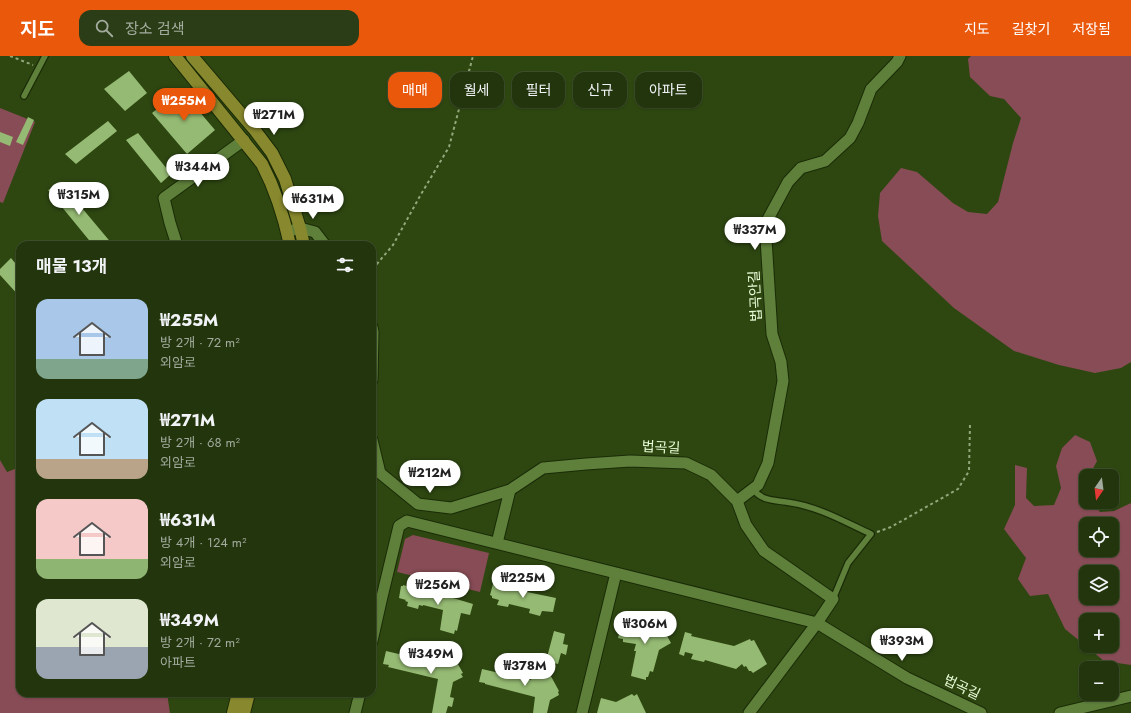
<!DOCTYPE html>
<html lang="ko">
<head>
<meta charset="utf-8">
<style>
	body { margin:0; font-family:Jost,"Noto Sans KR",sans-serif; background:#2a3d16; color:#f1f3f6; height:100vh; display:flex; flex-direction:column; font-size:15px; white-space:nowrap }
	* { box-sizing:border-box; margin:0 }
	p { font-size:13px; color:#a2ab9d }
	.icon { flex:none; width:22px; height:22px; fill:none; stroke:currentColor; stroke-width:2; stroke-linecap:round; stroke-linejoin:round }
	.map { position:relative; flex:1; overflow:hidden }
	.side { position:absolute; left:16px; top:185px; width:360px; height:456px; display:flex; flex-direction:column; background:#22350d; border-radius:12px; box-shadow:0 1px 3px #0004,0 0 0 1px #3f502e }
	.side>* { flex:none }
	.top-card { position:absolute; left:388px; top:16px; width:380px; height:36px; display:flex; gap:8px }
	.needle { width:26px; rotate:194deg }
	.tools { position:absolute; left:1079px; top:413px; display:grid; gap:8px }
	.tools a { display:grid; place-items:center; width:40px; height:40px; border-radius:8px; background:#22350d; box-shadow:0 1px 3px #0004,0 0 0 1px #3f502e; font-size:20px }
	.price { position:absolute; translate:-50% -34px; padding:0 9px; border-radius:14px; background:#fff; color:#222; font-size:13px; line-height:26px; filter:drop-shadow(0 1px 2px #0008) }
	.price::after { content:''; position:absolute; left:50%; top:24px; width:12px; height:9px; margin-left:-6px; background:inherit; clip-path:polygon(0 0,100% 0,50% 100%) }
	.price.on { background:#ea580c; color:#fff }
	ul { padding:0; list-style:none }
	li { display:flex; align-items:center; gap:12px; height:100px; padding:0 20px }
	li span { display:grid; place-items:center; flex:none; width:112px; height:80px; border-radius:12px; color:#555 }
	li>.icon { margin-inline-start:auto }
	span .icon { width:48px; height:48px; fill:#fffc; stroke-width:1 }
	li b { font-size:17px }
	h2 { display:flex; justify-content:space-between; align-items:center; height:48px; padding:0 20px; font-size:17px }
	.tag { padding:0 14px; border-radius:12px; background:#22350d; box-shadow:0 1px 3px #0004,0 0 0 1px #3f502e; font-size:14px; line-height:36px }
	.tag.on { background:#ea580c; color:#fff }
	header { display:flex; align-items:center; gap:24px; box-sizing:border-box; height:56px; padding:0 20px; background:#ea580c; color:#fff }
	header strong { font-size:19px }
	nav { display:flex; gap:22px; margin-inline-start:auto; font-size:14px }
	.search { width:280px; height:36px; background:#2a3d16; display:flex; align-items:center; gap:10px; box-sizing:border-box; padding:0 14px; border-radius:12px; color:#a2ab9d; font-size:15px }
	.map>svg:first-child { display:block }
	.green { fill:#874c55; fill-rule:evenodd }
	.building { fill:#95ba73 }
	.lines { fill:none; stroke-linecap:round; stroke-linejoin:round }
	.lane-casing { stroke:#1a2b06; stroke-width:8 }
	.street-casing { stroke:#1a2b06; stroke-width:13 }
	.secondary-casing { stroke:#1a2b06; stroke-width:14 }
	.path { stroke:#92a87b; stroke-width:2; stroke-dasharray:3 3; stroke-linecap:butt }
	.lane { stroke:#5e803b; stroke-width:5.5 }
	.street { stroke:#5e803b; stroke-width:11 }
	.secondary { stroke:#88882e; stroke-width:12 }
	.labels { text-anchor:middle; stroke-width:4; stroke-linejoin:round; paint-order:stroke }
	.street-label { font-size:14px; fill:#e8fcd7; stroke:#2e4711 }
</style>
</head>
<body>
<header>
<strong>지도</strong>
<div class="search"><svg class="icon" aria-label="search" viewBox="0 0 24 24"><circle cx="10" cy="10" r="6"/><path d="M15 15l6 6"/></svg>장소 검색</div>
<nav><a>지도</a><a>길찾기</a><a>저장됨</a></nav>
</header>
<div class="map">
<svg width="1131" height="657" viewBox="0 0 1131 657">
	<rect width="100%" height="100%" fill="#2e4711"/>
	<path class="green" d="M971 0H1131V306L1121 312 1095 317 1059 309 1014 295 954 252 882 185 878 160 880 137 901 112 917 116 953 147 968 156 987 158 998 146 1013 87 1021 62 1004 43 990 40 970 21 968 3Z
		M0 52 35 66 3 147 0 146Z
		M1075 379 1090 386 1097 405 1089 420H1086V425L1083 430 1086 435V446H1093L1100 456 1114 455 1131 447V609L1104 605 1086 590H1112V564H1086V590L1065 573 1048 538 1030 540 1018 523 1026 502 1004 473 1015 449V409L1027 412 1026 442 1034 450 1054 449 1061 432 1056 410 1062 392ZM1086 468H1112V494H1086ZM1086 516H1112V542H1086Z
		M0 404 7 416 20 411V637H167L170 657H0Z
		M413 479 489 497 480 536 397 516 405 483Z"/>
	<path class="building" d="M129 15 147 37 125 55 104 33Z
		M181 34 215 74 187 98 152 57Z
		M28 61 34 64 23 89 16 86Z
		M108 65 117 75 76 108 65 98Z
		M0 76 13 81 10 90 0 86Z
		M138 77 171 118 161 127 126 84Z
		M61 127 113 189H93L48 134Z
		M11 202 20 213V241L0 219V213Z
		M493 528 517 533V532L527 535V536L556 542 553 556 542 555 540 560 529 557 530 553 509 548 508 551 497 549 499 544 492 542V540L490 539Z
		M403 529 432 537 433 535 443 537V539L473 548 470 559 461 557 457 575 455 574 454 578 440 574 443 554 423 549V550L419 549 418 553 407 550 408 546 405 545 406 544 399 542 401 530H403Z
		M653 561 654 563 657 562 671 587 659 594 653 616 650 615 648 621H646V624L631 620 636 595H634L636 588 623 586V583L618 582 622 566 636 569Z
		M554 575 565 578 563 588 568 589 566 599 561 597 558 608 546 605Z
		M685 576 692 578 691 580 734 590 750 583 751 585 754 584 767 608 753 617 751 615H749L746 610 744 611 742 608 736 613 705 604 704 606 691 603 693 598 685 596 684 600 679 598Z
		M386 595 433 606 447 598 448 600 452 598 463 617 461 618 463 621 453 626 450 641 454 642 452 651 448 650 446 657H432L438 623 388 611 389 609 383 608Z
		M482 613 530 624 547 613 559 635 558 636 559 639 550 644 547 657H533L535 641 485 628V627L479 626Z
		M632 638 634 640 637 638 646 657H597L601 642 616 646Z"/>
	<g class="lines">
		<g class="lane-casing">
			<path id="lane" d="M24 40 45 0
				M753 433C762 445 773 444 786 446 817 450 843 465 871 478L848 507 833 543"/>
		</g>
		<g class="street-casing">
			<path id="street" d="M293 174 300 172 315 176 325 189
				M177 189 170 167 164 142 244 84
				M372 271 373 276 372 324
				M372 384 380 417 418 448 451 452 510 434
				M737 445 758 429 768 407 783 325 781 306 772 278 766 183 768 163 788 126 801 112 825 105 850 82 858 67 871 33 897 6 900 0
				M497 487 510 434 543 412 586 408 630 405 686 407 711 419 737 445 746 469 764 495 833 543 817 567 907 622 981 657
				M372 542 381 545 399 470 407 465 817 567 749 657
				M372 585 381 545
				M355 657 360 637
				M582 657 616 517
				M1060 657 1131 640"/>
		</g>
		<g class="secondary-casing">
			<path id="secondary" d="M175 0 262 108C275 133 284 161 290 189
				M192 0 254 73 272 97 285 123 300 172 304 189
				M233 657 238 637
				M244 657 249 637"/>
		</g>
		<path class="path" d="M10 0 33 9
			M372 212 376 209 393 189 420 140 449 91 473 0
			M877 476 891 471 958 433 969 415 970 368"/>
		<use href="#lane" class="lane"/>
		<use href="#street" class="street"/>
		<use href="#secondary" class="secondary"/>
	</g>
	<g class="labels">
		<g class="street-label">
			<text transform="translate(755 240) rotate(-93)" y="5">법곡안길</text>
			<text transform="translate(661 391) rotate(3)" y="5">법곡길</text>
			<text transform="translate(962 631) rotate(25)" y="5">법곡길</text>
		</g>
	</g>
</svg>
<div class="tools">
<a><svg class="needle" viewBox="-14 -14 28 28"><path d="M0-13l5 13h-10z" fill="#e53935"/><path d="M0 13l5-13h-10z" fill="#a2ab9d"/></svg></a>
<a><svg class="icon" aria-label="locate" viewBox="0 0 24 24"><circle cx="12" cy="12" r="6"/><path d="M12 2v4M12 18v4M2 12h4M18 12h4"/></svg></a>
<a><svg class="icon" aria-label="layers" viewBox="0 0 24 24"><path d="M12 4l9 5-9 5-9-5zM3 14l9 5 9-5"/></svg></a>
<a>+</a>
<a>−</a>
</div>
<b class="price on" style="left:184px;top:66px">₩255M</b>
<b class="price" style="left:274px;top:80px">₩271M</b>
<b class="price" style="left:198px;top:132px">₩344M</b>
<b class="price" style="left:79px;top:160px">₩315M</b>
<b class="price" style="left:313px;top:164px">₩631M</b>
<b class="price" style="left:755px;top:195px">₩337M</b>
<b class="price" style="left:430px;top:438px">₩212M</b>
<b class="price" style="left:523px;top:543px">₩225M</b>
<b class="price" style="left:438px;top:550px">₩256M</b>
<b class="price" style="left:645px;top:589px">₩306M</b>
<b class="price" style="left:902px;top:606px">₩393M</b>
<b class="price" style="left:431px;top:619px">₩349M</b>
<b class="price" style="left:525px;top:631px">₩378M</b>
<div class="top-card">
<a class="tag on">매매</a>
<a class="tag">월세</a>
<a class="tag">필터</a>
<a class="tag">신규</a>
<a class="tag">아파트</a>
</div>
<section class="side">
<h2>매물 13개<svg class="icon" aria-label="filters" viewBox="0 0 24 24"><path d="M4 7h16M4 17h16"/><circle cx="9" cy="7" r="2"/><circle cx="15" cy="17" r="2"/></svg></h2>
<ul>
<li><span style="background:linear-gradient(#a9c7e8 75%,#7fa58c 0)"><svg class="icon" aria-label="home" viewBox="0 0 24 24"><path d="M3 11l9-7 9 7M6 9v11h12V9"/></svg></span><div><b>₩255M</b><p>방 2개 · 72 m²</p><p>외암로</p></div></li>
<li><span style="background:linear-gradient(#bfe0f5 75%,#b9a48a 0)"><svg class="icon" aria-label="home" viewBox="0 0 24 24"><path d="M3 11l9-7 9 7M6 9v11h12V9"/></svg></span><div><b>₩271M</b><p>방 2개 · 68 m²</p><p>외암로</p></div></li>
<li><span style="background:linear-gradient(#f6c9c9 75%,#8fb573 0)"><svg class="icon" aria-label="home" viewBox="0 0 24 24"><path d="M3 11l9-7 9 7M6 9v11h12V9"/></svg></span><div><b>₩631M</b><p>방 4개 · 124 m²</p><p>외암로</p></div></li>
<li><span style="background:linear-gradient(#dfe7d0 60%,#9aa5b1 0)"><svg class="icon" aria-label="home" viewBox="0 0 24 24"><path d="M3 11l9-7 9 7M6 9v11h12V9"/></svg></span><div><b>₩349M</b><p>방 2개 · 72 m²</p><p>아파트</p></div></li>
</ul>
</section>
</div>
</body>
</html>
